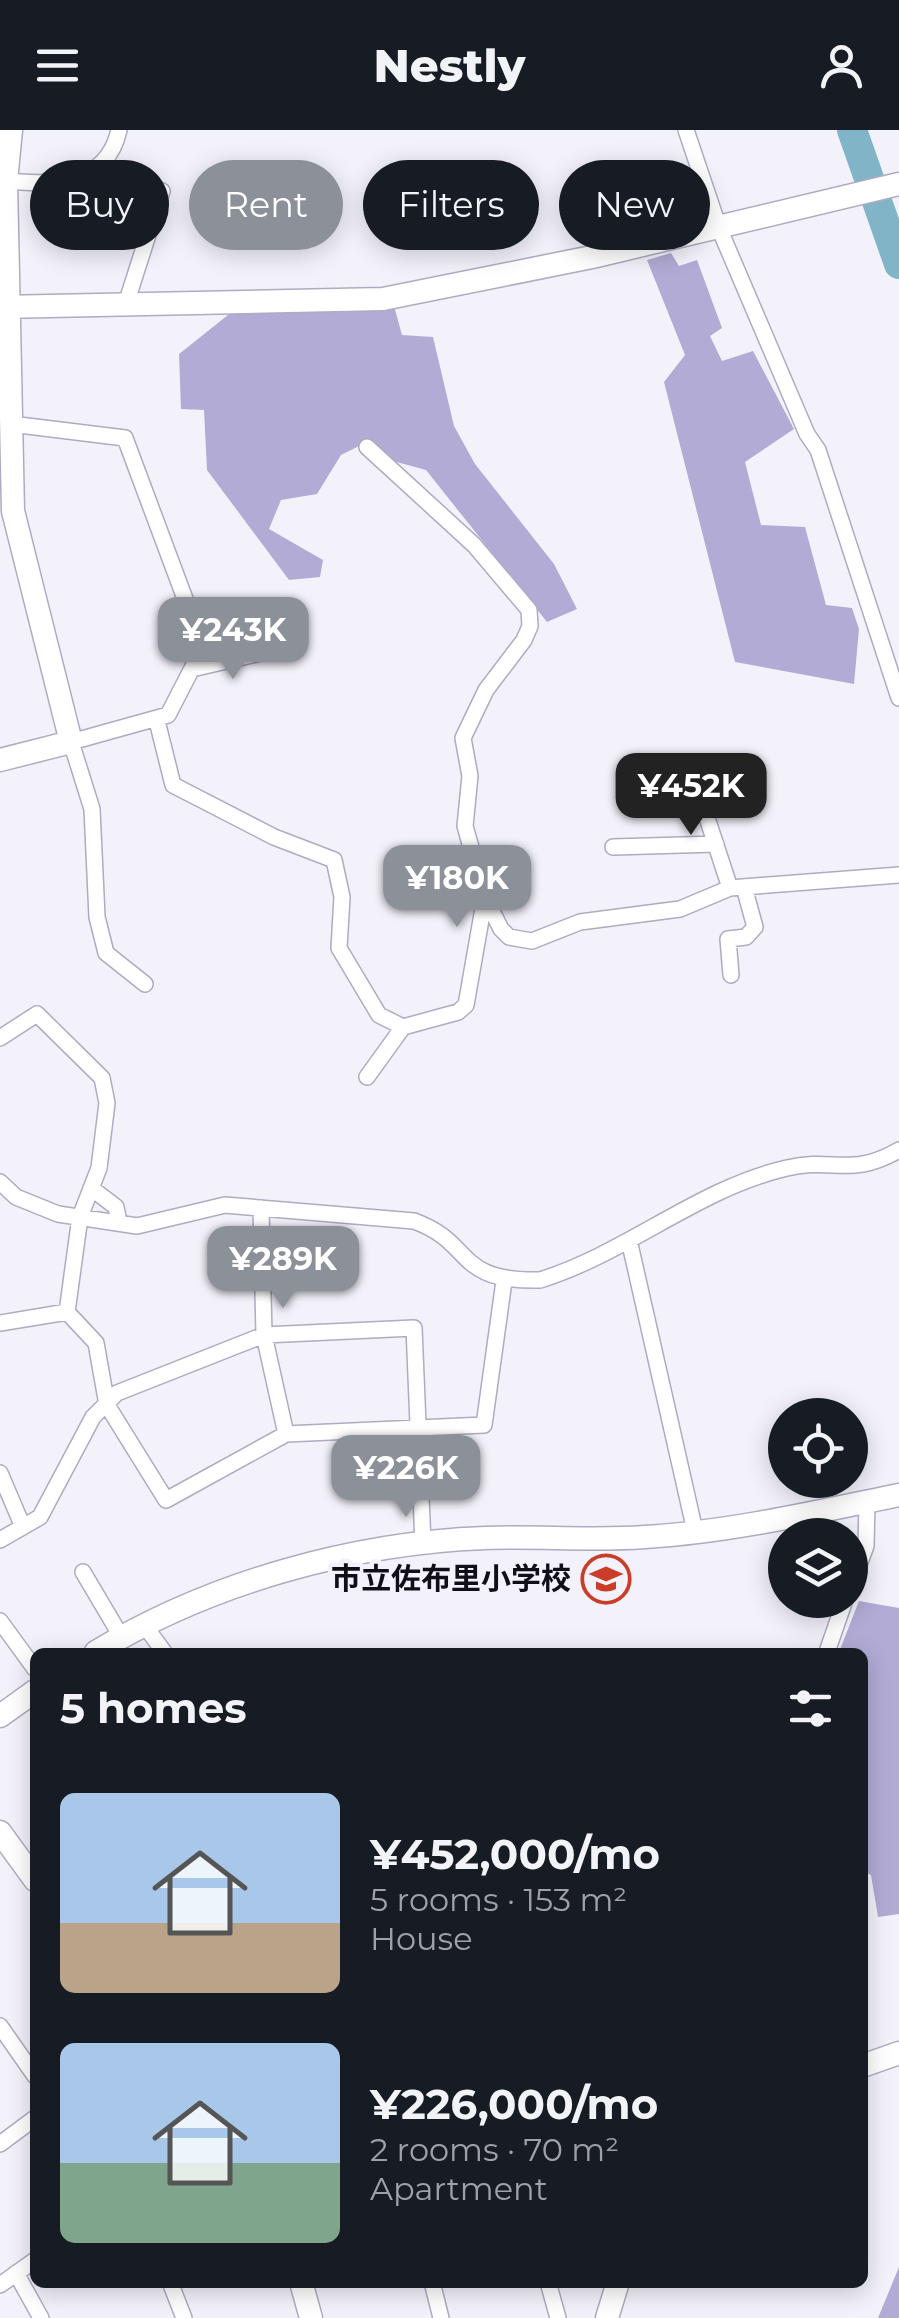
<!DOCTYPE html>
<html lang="en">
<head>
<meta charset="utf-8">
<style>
	body { margin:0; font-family:Montserrat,"Noto Sans JP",sans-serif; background:#242831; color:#f1f3f6; height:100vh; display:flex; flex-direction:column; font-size:38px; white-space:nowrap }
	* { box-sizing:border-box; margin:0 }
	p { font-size:32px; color:#9ea1a6 }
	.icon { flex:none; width:55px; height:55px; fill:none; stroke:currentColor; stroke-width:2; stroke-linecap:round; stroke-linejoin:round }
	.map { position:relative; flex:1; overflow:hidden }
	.panel { position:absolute; left:30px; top:1518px; width:838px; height:640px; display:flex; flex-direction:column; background:#171b24; border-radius:15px; box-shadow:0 5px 25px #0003 }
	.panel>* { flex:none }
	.guide { position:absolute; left:30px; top:30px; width:840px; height:90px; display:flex; gap:20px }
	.tools { position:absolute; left:768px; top:1268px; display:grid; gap:20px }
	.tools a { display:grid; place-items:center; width:100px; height:100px; border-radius:50%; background:#171b24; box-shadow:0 5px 25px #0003; font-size:50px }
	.price { position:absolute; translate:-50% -85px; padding:0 22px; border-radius:20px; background:#8c9099; color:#fff; font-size:32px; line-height:65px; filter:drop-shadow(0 2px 5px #0008) }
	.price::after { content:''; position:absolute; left:50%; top:60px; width:30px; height:22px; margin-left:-15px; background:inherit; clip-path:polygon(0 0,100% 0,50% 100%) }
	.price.selected { background:#222; color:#fff }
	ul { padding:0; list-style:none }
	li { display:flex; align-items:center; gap:30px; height:250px; padding:0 30px }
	li span { display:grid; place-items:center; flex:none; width:280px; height:200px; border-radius:15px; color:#555 }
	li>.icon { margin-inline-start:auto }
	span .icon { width:120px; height:120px; fill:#fffc; stroke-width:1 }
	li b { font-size:42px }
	h2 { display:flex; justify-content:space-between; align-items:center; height:120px; padding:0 30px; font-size:42px }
	.chip { padding:0 35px; border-radius:45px; background:#171b24; box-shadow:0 5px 25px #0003; font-size:35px; line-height:90px }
	.chip.selected { background:#8c9099; color:#fff }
	header { display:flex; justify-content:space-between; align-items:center; height:130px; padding:0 30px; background:#171b24; font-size:45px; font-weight:800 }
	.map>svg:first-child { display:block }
	.forest { fill:#b2abd5 }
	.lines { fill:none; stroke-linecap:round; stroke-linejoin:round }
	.river { stroke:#82b4c8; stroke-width:30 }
	.street-casing { stroke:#aeabc2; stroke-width:18 }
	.secondary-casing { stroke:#aeabc2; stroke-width:25 }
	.street { stroke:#fff; stroke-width:15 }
	.secondary { stroke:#fff; stroke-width:22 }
	.labels { text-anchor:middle; stroke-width:9; stroke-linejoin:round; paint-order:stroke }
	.poi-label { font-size:30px; font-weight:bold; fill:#100f17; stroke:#f3f2fb; text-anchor:end }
</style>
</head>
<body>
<header><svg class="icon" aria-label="menu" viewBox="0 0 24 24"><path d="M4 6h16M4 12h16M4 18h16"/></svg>Nestly<svg class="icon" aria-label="person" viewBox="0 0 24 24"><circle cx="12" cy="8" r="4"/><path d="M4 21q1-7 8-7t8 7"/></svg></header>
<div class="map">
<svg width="899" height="2188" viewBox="0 0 899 2188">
	<rect width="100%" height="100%" fill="#f3f2fb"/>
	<path class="forest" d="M671 123 679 136 697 130 722 198 710 206 722 231 753 221 794 299 745 332 761 395 805 397 826 475 852 478 859 499 854 554 735 532 664 252 685 225 647 130Z
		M394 176 402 205 433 207 454 296 475 334 554 434 577 479 547 492 426 340 393 331 367 312 341 325 317 364 281 370 269 399 323 430 320 447 289 450 207 340 204 280 181 279 179 224 233 181Z
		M859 1471 899 1478V1784L878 1787 871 1745 863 1741 862 1522H839Z
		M899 2137V2188H878Z"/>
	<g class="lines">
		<path class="river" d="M852 0 899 134"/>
		<g class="street-casing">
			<path id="street" d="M686 0 719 98 807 304 818 320 899 568
				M99 35 162 61 125 177
				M0 50C48 56 106 58 119 0
				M11 294 125 308 203 517 168 585 71 612 92 679 97 787 106 823 145 854
				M367 317 474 415 529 480 530 496 524 510 486 560 463 608 470 646 465 696 485 767
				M192 539 265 522
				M157 591 173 655 274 707 334 730 342 767 339 818 379 885 403 897 458 882 466 875 485 767 501 799 509 807 532 811 580 792 680 779 730 758 899 745
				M693 645 730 758
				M613 717 716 714
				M731 845 728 809 746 807 755 797 744 757
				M0 908 37 884 102 948 107 973 99 1038 80 1087 67 1182 0 1193
				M367 947 403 897
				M0 1052 16 1067 58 1084 137 1096 225 1075 414 1091C475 1113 453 1152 540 1150 627 1123 699 1058 787 1038 834 1027 851 1048 899 1020
				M91 1058 116 1077 119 1092
				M261 1078 264 1205 286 1304
				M629 1110 695 1401
				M67 1182 96 1213 107 1275 166 1370 286 1304 484 1295 504 1151
				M0 1343 23 1397
				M0 1410 40 1387 93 1287 117 1263 264 1205 414 1198 423 1414
				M83 1442 122 1508
				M850 1459 866 1416 867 1372
				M0 1491 35 1539
				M145 1496 164 1522
				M827 1522 845 1470
				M0 1896 35 1946
				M0 2014 35 1988
				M16 2143 41 2188
				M170 2152 184 2188
				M432 2152 441 2188
				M548 2152 558 2188
				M0 2155 35 2130"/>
		</g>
		<g class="secondary-casing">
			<path id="secondary" d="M0 177 383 169 592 127 899 54
				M0 630 71 612 13 381 6 51 11 0
				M96 1522C210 1453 352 1413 485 1408 538 1406 592 1411 645 1407 729 1402 816 1382 899 1365
				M0 1586 35 1561
				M0 1702 35 1750
				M862 1936 899 1923
				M301 2152 311 2188
				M607 2188 618 2152"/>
		</g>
		<use href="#street" class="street"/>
		<use href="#secondary" class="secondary"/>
	</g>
	<defs>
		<g id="school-ring" transform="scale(2.5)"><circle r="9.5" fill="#f3f2fb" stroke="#ca3e29" stroke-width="1.5"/><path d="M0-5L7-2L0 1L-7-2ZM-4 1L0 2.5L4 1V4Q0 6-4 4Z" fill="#ca3e29"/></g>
	</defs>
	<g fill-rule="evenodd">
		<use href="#school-ring" x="606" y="1449"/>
	</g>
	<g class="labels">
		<g class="poi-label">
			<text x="571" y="1459">市立佐布里小学校</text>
		</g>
	</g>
</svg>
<div class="tools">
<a><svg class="icon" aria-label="locate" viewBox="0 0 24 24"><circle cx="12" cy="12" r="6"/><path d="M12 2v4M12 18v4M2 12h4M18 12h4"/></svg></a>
<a><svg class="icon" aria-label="layers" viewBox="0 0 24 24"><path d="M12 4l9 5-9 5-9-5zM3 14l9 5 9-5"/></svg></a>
</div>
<b class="price" style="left:233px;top:552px">¥243K</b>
<b class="price selected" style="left:691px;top:708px">¥452K</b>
<b class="price" style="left:457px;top:800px">¥180K</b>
<b class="price" style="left:283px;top:1181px">¥289K</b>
<b class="price" style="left:406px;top:1390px">¥226K</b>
<div class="guide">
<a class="chip">Buy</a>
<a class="chip selected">Rent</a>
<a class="chip">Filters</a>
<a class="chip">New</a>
</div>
<section class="panel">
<h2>5 homes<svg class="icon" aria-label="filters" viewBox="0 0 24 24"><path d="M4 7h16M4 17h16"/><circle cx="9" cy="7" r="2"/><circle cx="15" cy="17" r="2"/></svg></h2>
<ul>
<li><span style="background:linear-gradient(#a9c7e8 65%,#b9a48a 0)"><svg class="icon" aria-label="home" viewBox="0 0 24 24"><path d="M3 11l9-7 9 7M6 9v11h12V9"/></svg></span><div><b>¥452,000/mo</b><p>5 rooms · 153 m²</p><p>House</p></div></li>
<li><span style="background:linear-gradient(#a9c7e8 60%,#7fa58c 0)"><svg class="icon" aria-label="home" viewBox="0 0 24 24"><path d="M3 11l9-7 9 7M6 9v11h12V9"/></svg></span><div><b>¥226,000/mo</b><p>2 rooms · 70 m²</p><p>Apartment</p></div></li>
</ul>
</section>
</div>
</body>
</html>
